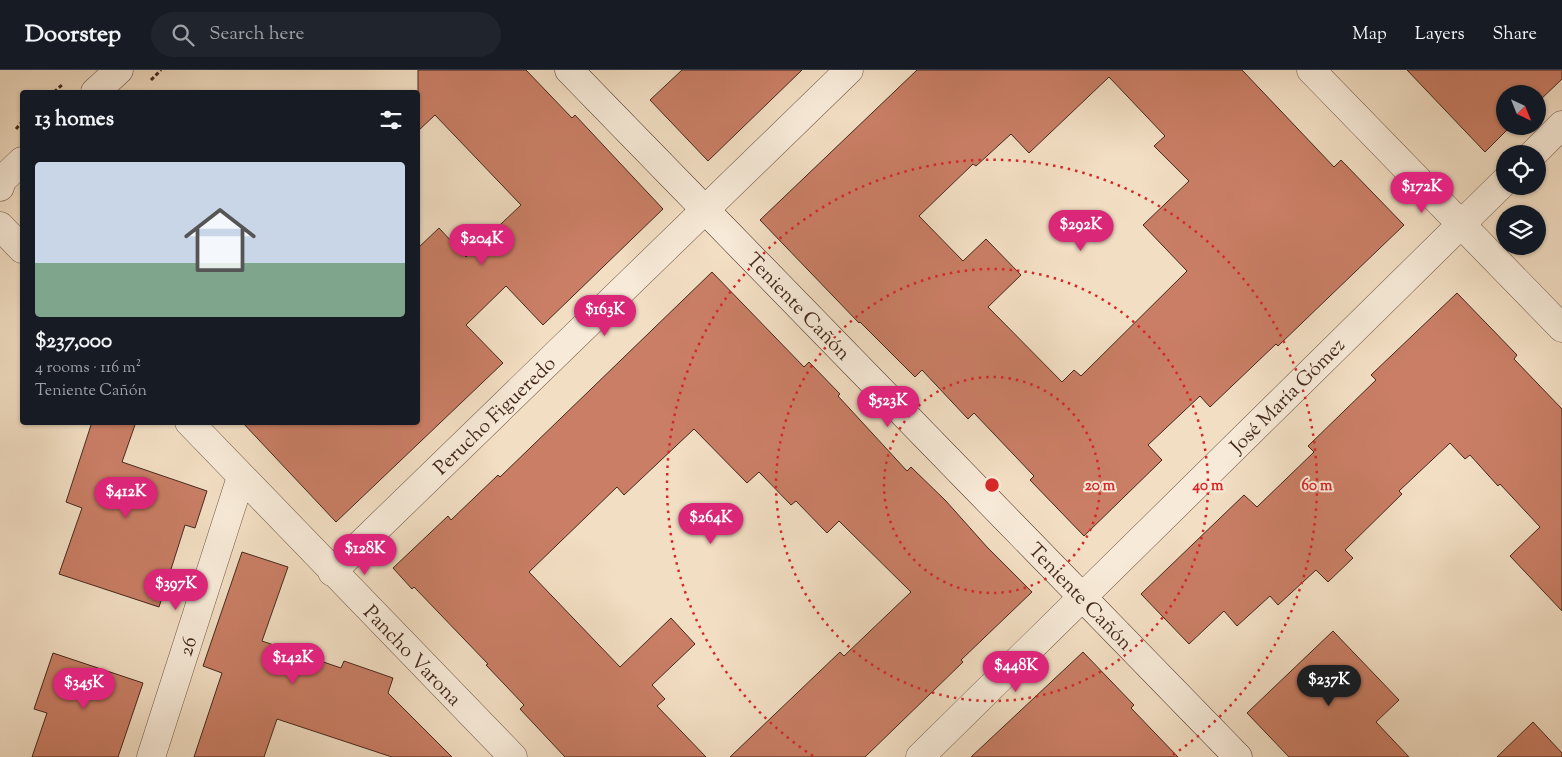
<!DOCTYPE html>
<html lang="en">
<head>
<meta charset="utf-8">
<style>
	body { margin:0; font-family:"Sorts Mill Goudy",serif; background:#20242c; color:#f1f3f6; height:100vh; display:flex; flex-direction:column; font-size:19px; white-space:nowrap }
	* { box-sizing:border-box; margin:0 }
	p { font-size:16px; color:#9ea1a6 }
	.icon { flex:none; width:28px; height:28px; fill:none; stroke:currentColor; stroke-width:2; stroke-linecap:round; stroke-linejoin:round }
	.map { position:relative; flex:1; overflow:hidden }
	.panel { position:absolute; left:20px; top:20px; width:400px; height:335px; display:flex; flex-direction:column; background:#171b24; border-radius:5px; box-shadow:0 1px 4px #0004 }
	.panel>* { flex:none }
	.needle { width:32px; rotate:137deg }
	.controls { position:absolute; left:1496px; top:15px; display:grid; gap:10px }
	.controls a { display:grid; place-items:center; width:50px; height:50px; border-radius:50%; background:#171b24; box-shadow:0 1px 4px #0004; font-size:25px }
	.price { position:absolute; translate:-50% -42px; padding:0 11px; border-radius:18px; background:#db2777; color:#fff; font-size:16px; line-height:32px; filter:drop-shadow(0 1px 2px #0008) }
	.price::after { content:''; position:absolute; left:50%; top:30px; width:15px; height:11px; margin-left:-8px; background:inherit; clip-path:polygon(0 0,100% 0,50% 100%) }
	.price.on { background:#222; color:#fff }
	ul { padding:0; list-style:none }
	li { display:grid; align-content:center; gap:10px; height:265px; padding:0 15px }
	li+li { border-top:1px solid #363941 }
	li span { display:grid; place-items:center; height:155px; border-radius:5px; color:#555 }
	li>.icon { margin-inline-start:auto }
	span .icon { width:90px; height:90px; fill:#fffc; stroke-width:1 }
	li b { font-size:21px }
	h2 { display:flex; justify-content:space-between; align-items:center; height:60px; padding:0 15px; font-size:21px }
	header { display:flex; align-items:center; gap:30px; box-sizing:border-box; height:70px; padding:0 25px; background:#171b24; border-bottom:1px solid #363941 }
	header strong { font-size:24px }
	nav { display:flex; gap:28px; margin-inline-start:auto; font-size:18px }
	.search { width:350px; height:45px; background:#20242c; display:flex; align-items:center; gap:12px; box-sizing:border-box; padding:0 18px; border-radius:28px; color:#9ea1a6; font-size:19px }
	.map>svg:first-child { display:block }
	.building { fill:#c97e65; stroke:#44291d; fill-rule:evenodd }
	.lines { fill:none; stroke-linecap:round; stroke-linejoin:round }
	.street-casing { stroke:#705646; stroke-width:29 }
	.secondary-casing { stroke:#44291d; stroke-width:29 }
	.path { stroke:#44291d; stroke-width:3; stroke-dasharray:4 2.5; stroke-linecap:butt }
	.street { stroke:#f7ead8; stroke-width:28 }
	.secondary { stroke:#f7ead8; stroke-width:28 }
	.ring { fill:none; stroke:#d62828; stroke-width:2.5; stroke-dasharray:2.5 5 }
	.labels { text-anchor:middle; stroke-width:4; stroke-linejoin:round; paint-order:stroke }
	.street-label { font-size:20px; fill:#44291d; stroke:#f7ead8 }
	.centre { fill:#d62828; stroke:#f7ead8; stroke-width:2.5 }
	.ring-label { font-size:15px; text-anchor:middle; font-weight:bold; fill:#d62828; stroke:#f7ead8; stroke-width:4; stroke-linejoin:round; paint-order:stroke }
</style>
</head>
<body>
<header>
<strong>Doorstep</strong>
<div class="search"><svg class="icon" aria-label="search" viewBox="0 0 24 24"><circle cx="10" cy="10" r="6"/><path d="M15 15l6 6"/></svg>Search here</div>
<nav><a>Map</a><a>Layers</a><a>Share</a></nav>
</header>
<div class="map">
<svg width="1562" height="687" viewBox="0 0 1562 687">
	<rect width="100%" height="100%" fill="#f2dec3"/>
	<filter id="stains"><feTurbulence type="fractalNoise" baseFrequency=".004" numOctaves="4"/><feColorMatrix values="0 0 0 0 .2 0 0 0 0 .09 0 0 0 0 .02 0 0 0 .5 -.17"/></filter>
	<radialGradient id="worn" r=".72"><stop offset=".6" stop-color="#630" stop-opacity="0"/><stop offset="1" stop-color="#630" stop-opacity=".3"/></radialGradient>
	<path class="building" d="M418 0H526L572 48 575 45 663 139 543 255 506 216 466 255 503 293 336 452 242 352H418V178L439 158 466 187 521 135 435 45 418 61Z
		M682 0H802L708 91 650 30Z
		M917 0H1242L1334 97 1341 90 1404 155 1278 276 1276 274 1210 337 1200 326 1148 375 1162 390 1084 466 1030 410 1034 406 974 343 968 349 922 300 915 307 860 252 859 253 760 150ZM1109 7 1165 66 1154 76 1189 111 1143 155 1187 201 1081 306 1074 300 1062 312 988 237 1021 205 986 169 963 191 919 146 973 94 976 96 1011 64 1029 83Z
		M1407 0H1562V9L1538 32V24H1505V56H1511L1485 82Z
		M712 202 804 297 809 292 840 324 838 326 907 401 911 397 946 431 987 477 1032 522 961 590 963 592 865 687H730L840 582 844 586 911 522 839 451 827 463 796 431 791 435 759 402 747 413 694 359 624 425 617 417 529 502 620 597 671 548 695 574 652 615 665 629 657 636 706 687H565L520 639 524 635 486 595 488 594 414 517 412 519 393 498 448 446 451 450 498 405 500 407Z
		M1457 223 1517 285 1514 289 1562 339V541L1510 486 1540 457 1500 414 1498 416 1470 385 1465 389 1450 373 1399 421 1402 424 1345 480 1353 488 1328 512 1316 500 1278 535 1270 526 1237 556 1224 541 1189 574 1141 524 1244 425 1257 437 1314 382 1308 376 1376 310 1371 305Z
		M92 352H136L122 392 207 421 195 458 185 455 159 537 59 504 82 438 66 432Z
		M242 482 288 497 262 571 341 598 344 591 393 608 388 623 452 687H392L277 649 264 687H194L222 603 203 596Z
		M1333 561 1399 630 1376 652 1409 687H1289L1247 643Z
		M1083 582 1134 635 1131 638 1178 687H971Z
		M53 583 143 613 118 687H32L47 643 34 639Z
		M1533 652 1562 683V687H1497Z"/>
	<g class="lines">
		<g class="street-casing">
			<path id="street" d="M1311 0 1562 258
				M95 22 119 0
				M1533 84 1562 55
				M0 117 2 110 22 91
				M0 156 22 179
				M189 352 513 687
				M332 502 849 0
				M151 687 241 407
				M920 687 1505 111"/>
		</g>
		<g class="secondary-casing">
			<path id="secondary" d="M569 0 1238 687"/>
		</g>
		<path class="path" d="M151 10 161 0
			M54 22 63 14
			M16 59 22 52"/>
		<use href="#street" class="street"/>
		<use href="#secondary" class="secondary"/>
	</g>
	<g class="ring">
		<circle cx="992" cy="415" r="108"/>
		<circle cx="992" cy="415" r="216"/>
		<path d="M813 686A325 325 0 1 1 1171 686"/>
	</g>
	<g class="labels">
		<g class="street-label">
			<text transform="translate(799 236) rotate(46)" y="7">Teniente Cañón</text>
			<text transform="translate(1287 325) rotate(-45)" y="7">José María Gómez</text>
			<text transform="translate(494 345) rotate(-44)" y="7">Perucho Figueredo</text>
			<text transform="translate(1081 526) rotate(46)" y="7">Teniente Cañón</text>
			<text transform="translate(187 576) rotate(-72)" y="7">26</text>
			<text transform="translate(413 585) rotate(46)" y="7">Pancho Varona</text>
		</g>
	</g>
	<circle cx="992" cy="415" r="8" class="centre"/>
	<g class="ring-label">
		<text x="1100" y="420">20 m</text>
		<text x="1208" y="420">40 m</text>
		<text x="1317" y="420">60 m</text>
	</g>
	<rect width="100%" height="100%" filter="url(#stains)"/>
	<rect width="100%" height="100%" fill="url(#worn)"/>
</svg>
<div class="controls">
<a><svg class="needle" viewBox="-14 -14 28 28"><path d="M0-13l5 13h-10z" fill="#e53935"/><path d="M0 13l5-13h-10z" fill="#9ea1a6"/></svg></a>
<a><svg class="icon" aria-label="locate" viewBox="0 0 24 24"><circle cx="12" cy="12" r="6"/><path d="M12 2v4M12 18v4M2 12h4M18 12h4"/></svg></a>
<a><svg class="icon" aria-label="layers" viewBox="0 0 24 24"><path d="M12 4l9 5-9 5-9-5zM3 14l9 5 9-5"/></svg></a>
</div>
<b class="price" style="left:1422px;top:144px">$172K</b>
<b class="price" style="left:1081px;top:182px">$292K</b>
<b class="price" style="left:482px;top:196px">$204K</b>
<b class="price" style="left:605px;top:267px">$163K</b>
<b class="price" style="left:888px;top:358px">$523K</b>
<b class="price" style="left:126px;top:449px">$412K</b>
<b class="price" style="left:711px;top:475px">$264K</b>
<b class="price" style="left:365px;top:506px">$128K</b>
<b class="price" style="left:176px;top:541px">$397K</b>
<b class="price" style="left:293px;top:615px">$142K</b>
<b class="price" style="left:1016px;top:623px">$448K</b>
<b class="price on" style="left:1329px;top:637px">$237K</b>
<b class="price" style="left:84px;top:640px">$345K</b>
<section class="panel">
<h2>13 homes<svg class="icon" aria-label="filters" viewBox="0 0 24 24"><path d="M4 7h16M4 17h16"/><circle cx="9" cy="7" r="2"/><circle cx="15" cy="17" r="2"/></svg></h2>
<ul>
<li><span style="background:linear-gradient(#c9d6e8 65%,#7fa58c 0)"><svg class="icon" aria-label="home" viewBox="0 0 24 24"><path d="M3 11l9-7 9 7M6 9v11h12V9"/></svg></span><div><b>$237,000</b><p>4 rooms · 116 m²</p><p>Teniente Cañón</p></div></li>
</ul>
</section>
</div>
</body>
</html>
